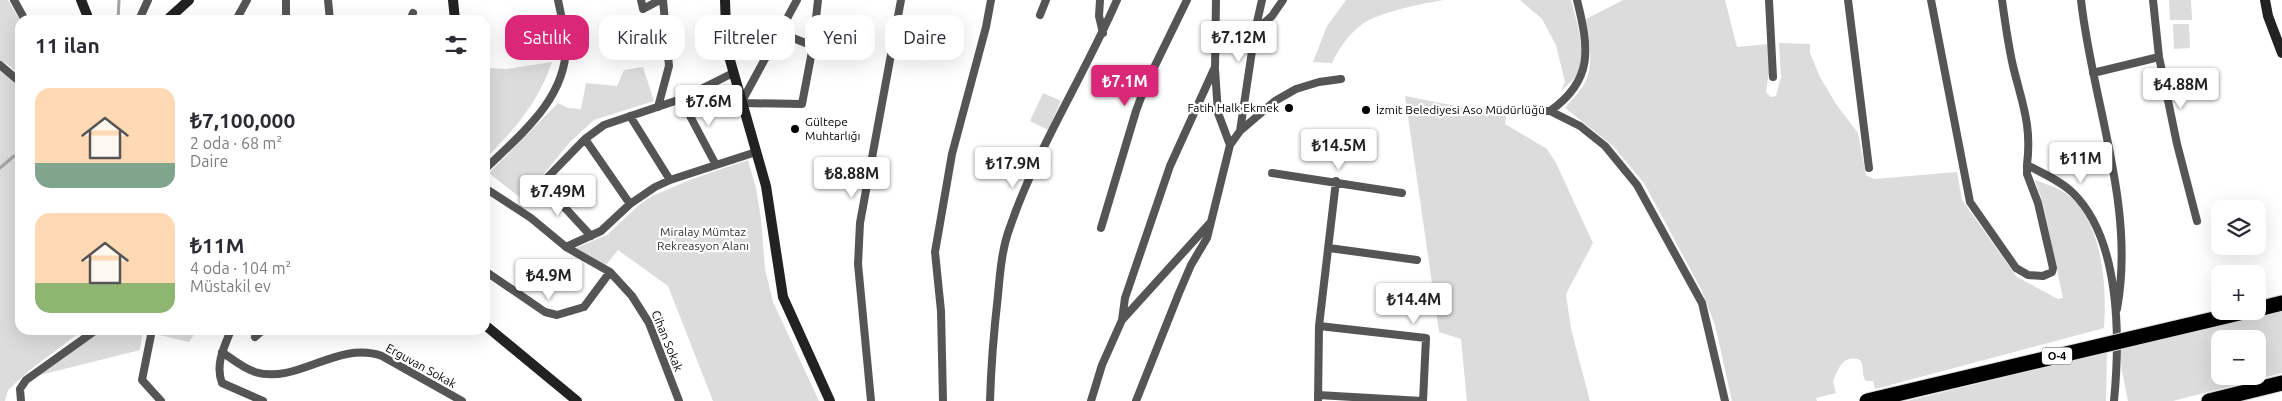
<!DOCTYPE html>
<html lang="tr">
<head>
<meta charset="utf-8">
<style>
	body { margin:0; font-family:Ubuntu,sans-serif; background:#f7f7f7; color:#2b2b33; height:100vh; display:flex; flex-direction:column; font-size:19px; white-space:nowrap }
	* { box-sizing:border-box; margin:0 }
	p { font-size:16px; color:#7c7c81 }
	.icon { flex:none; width:28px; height:28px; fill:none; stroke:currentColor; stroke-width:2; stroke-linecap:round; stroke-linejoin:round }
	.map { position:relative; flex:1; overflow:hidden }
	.drawer { position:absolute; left:15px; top:15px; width:475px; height:320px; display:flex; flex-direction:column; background:#fff; border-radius:15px; box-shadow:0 5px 20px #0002 }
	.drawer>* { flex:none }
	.banner { position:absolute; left:505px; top:15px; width:475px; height:45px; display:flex; gap:10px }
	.fabs { position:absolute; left:2211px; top:200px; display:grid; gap:10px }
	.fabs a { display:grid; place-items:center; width:55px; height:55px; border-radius:10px; background:#fff; box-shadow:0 5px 20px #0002; font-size:25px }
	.price { position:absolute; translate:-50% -42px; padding:0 11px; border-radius:5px; background:#fff; color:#222; font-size:16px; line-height:32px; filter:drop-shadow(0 1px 2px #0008) }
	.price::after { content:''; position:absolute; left:50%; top:30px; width:15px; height:11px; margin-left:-8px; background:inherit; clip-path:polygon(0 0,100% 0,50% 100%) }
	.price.selected { background:#db2777; color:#fff }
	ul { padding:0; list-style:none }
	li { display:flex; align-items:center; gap:15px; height:125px; padding:0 20px }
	li span { display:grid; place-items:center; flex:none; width:140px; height:100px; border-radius:15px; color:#555 }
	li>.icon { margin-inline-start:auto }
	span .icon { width:60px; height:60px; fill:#fffc; stroke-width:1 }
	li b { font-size:21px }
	h2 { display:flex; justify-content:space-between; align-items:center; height:60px; padding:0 20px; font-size:21px }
	.tag { padding:0 18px; border-radius:15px; background:#fff; box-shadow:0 5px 20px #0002; font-size:18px; line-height:45px }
	.tag.selected { background:#db2777; color:#fff }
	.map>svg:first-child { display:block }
	.green { fill:#dcdcdc; fill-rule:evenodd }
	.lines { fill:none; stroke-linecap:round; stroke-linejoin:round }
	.stream { stroke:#a3a3a3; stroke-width:3 }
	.highway-casing { stroke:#dbdbdb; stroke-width:17 }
	.street { stroke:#555; stroke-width:8 }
	.secondary { stroke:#222; stroke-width:10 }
	.highway { stroke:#000; stroke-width:15 }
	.highway-bridge-casing { stroke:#dbdbdb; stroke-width:17; stroke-linecap:butt }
	.highway-bridge { stroke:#000; stroke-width:15 }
	.poi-dot { fill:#000; stroke:#fff; stroke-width:2 }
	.labels { text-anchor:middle; stroke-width:4.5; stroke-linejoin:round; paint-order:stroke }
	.shield { fill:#fff; stroke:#4c4c4c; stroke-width:1 }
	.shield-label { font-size:11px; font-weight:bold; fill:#000 }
	.poi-label { font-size:12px; fill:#000; stroke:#fff; text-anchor:start }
	.park-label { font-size:12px; fill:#333; stroke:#fff }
	.street-label { font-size:12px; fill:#000; stroke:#fff }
</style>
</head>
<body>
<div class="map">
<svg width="2282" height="401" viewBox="0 0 2282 401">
	<rect width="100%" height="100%" fill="#fff"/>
	<path class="green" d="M0 0H8L20 20V76L10 66 0 60Z
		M1346 0H1444C1421 4 1383 11 1364 23 1350 32 1339 48 1332 63L1313 62 1327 26Z
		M1520 0H1571C1577 23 1587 51 1577 74 1574 80 1566 86 1561 91L1565 82 1556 45 1542 19Z
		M1623 0H1725L1737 47 1768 44 1770 66 1766 92 1771 97 1776 96 1781 77 1779 43 1810 44V53L1820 77 1836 104 1858 133 1866 175 1874 179 1957 172 1962 200 2017 277 2058 299 2063 298 2043 204 2035 180C2047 184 2064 190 2073 199 2103 230 2107 287 2104 328L1875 389 1873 381H1866C1861 375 1865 367 1860 360 1843 354 1839 368 1833 381L1836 393 1816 398 1817 401H1732L1715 325 1701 289 1644 183 1613 146 1565 108C1570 101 1576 96 1581 89 1596 69 1589 42 1586 19Z
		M2169 0H2191L2192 20H2170Z
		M2173 24H2189L2190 48 2174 49Z
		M552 62C538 103 515 129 485 159V68L506 69Z
		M643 67 654 101 594 120 569 143 523 200 489 173 558 103 568 108 581 109 586 83 617 86 624 70Z
		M0 69 11 78 20 91V330H83L30 370 8 390 5 401H0Z
		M1043 93 1061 101 1048 130 1030 121Z
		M1405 96 1506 116 1505 124 1547 149 1556 163 1593 243 1566 294 1571 329 1590 401H1467L1461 339 1439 332Z
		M748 160 756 188 761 219 765 269 773 302 819 401H713L668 286 618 250 606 265 576 248 607 235 639 205 652 196 692 179Z
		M2282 311V373L2173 401H2128L2122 371 2120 349ZM2220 339H2258V376H2220Z
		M102 330H143L140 350 36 376Z
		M155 330H197L189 342 155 334Z
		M2107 352 2106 401H1907Z"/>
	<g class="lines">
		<path class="stream" d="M118 20 119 0
			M0 168 14 156"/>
		<g class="highway-casing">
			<path id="highway" d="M2258 309 2282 303
				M2209 401 2282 383"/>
		</g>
		<path class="street" d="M14 0 25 20
			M286 0V20
			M328 0 330 20
			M641 0 643 9 660 0
			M1100 0 1099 16 1103 33
			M1769 0 1773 77
			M1848 0 1869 168
			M1931 0 1970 202 2016 268 2028 275 2043 276 2052 272 2053 268 2038 203 2027 174V165
			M2002 0C2005 22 2008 44 2013 66 2022 103 2032 125 2027 165 2042 173 2061 181 2073 193 2121 240 2120 339 2114 401
			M2081 0C2092 101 2136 207 2117 309
			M2153 0 2159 57 2177 144 2197 221
			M1040 15 1046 0
			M139 20 148 0
			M236 20 247 0
			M410 20 413 13
			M1255 31 1272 16 1283 0
			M778 32 813 46 802 104 741 103 797 0
			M813 46 818 0
			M0 65 20 82
			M1215 69 1218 113 1230 145
			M2093 73 2159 57
			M681 99 716 165
			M658 107 669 66 663 0
			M1525 111H1550L1580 126 1605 146 1637 185 1702 303 1725 401
			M1550 111C1594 80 1589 48 1577 0
			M630 116 670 180
			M1240 131 1255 31 1262 0
			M585 139 630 204
			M485 169C520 135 566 99 566 46 565 31 561 15 558 0
			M1272 173 1402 193
			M485 188 531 218 566 247 610 272 632 296 649 323 679 401
			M1101 228 1136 111 1146 84 1187 0
			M591 236 542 183 585 139 604 125 681 99 733 73
			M566 247 601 231 630 204 655 187 670 180 756 152
			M1329 248 1417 260
			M485 271 545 312 557 315 584 307 610 272
			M1122 320 1125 298 1170 166 1215 67 1216 0
			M1319 326 1426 338 1423 401
			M152 330 142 380 161 401
			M231 330C224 347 215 365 222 383L263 401
			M255 337 263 330
			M222 352C232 359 243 368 255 372 298 385 337 340 382 356L462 401
			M1318 395 1422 401
			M21 401 20 389 26 380 96 330
			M871 401 858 264 860 223 901 0
			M943 401 941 311 935 252 952 154 986 27 991 0
			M990 401C991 365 994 330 998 295 1000 272 1002 248 1010 227 1037 148 1084 76 1117 0
			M1091 401 1102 365 1122 320 1210 223
			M1136 401 1179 293 1191 265 1207 238 1230 145 1240 131 1275 101 1296 89 1319 82 1341 79
			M1318 401 1319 326 1336 181"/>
		<path class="secondary" d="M81 0 89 20
			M453 0 455 20
			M725 0 726 29 730 60 766 186 783 297 830 401
			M2265 0 2268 16 2282 53
			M167 20 189 0
			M485 325 577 401"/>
		<use href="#highway" class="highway"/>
		<g class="highway-bridge-casing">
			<path id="highway-bridge" d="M1867 401 2248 311"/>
		</g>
		<use href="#highway-bridge" class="highway-bridge"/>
	</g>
	<g class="poi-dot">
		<circle cx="1289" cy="108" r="5"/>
		<circle cx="1366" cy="110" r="5"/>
		<circle cx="795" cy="129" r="5"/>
	</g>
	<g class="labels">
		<rect class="shield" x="2042" y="347.5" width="30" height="17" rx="4"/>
		<g class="shield-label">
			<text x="2057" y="360">O-4</text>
		</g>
		<g class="poi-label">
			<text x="1279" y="112" text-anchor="end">Fatih Halk Ekmek</text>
			<text x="1376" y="114">İzmit Belediyesi Aso Müdürlüğü</text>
			<text x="805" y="126">Gültepe<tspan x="805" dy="14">Muhtarlığı</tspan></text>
		</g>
		<g class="park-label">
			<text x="703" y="236">Miralay Mümtaz<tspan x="703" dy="14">Rekreasyon Alanı</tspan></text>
		</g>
		<g class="street-label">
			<text transform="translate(667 341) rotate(68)" y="4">Cihan Sokak</text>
			<text transform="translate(421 366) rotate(29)" y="4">Erguvan Sokak</text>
		</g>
	</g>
</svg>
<div class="fabs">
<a><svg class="icon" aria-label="layers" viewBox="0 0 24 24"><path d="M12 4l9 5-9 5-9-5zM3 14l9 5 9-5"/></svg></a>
<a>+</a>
<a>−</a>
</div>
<b class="price" style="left:1239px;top:63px">₺7.12M</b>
<b class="price selected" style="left:1125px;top:107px">₺7.1M</b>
<b class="price" style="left:2181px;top:110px">₺4.88M</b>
<b class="price" style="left:709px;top:127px">₺7.6M</b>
<b class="price" style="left:1339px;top:171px">₺14.5M</b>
<b class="price" style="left:2081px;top:184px">₺11M</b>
<b class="price" style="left:1013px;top:189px">₺17.9M</b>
<b class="price" style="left:852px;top:199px">₺8.88M</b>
<b class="price" style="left:558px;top:217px">₺7.49M</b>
<b class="price" style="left:549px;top:301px">₺4.9M</b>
<b class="price" style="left:1414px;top:325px">₺14.4M</b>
<div class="banner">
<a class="tag selected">Satılık</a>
<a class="tag">Kiralık</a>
<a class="tag">Filtreler</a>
<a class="tag">Yeni</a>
<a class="tag">Daire</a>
</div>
<section class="drawer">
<h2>11 ilan<svg class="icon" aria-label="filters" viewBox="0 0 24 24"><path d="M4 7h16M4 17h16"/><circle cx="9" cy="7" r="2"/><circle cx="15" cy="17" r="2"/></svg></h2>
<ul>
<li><span style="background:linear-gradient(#ffd9b3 75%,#7fa58c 0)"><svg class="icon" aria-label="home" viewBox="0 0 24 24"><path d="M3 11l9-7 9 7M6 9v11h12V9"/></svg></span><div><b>₺7,100,000</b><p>2 oda · 68 m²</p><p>Daire</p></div></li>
<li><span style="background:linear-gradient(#ffd9b3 70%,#8fb573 0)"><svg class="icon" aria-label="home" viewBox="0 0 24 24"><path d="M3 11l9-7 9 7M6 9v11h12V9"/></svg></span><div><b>₺11M</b><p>4 oda · 104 m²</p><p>Müstakil ev</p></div></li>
</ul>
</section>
</div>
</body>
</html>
